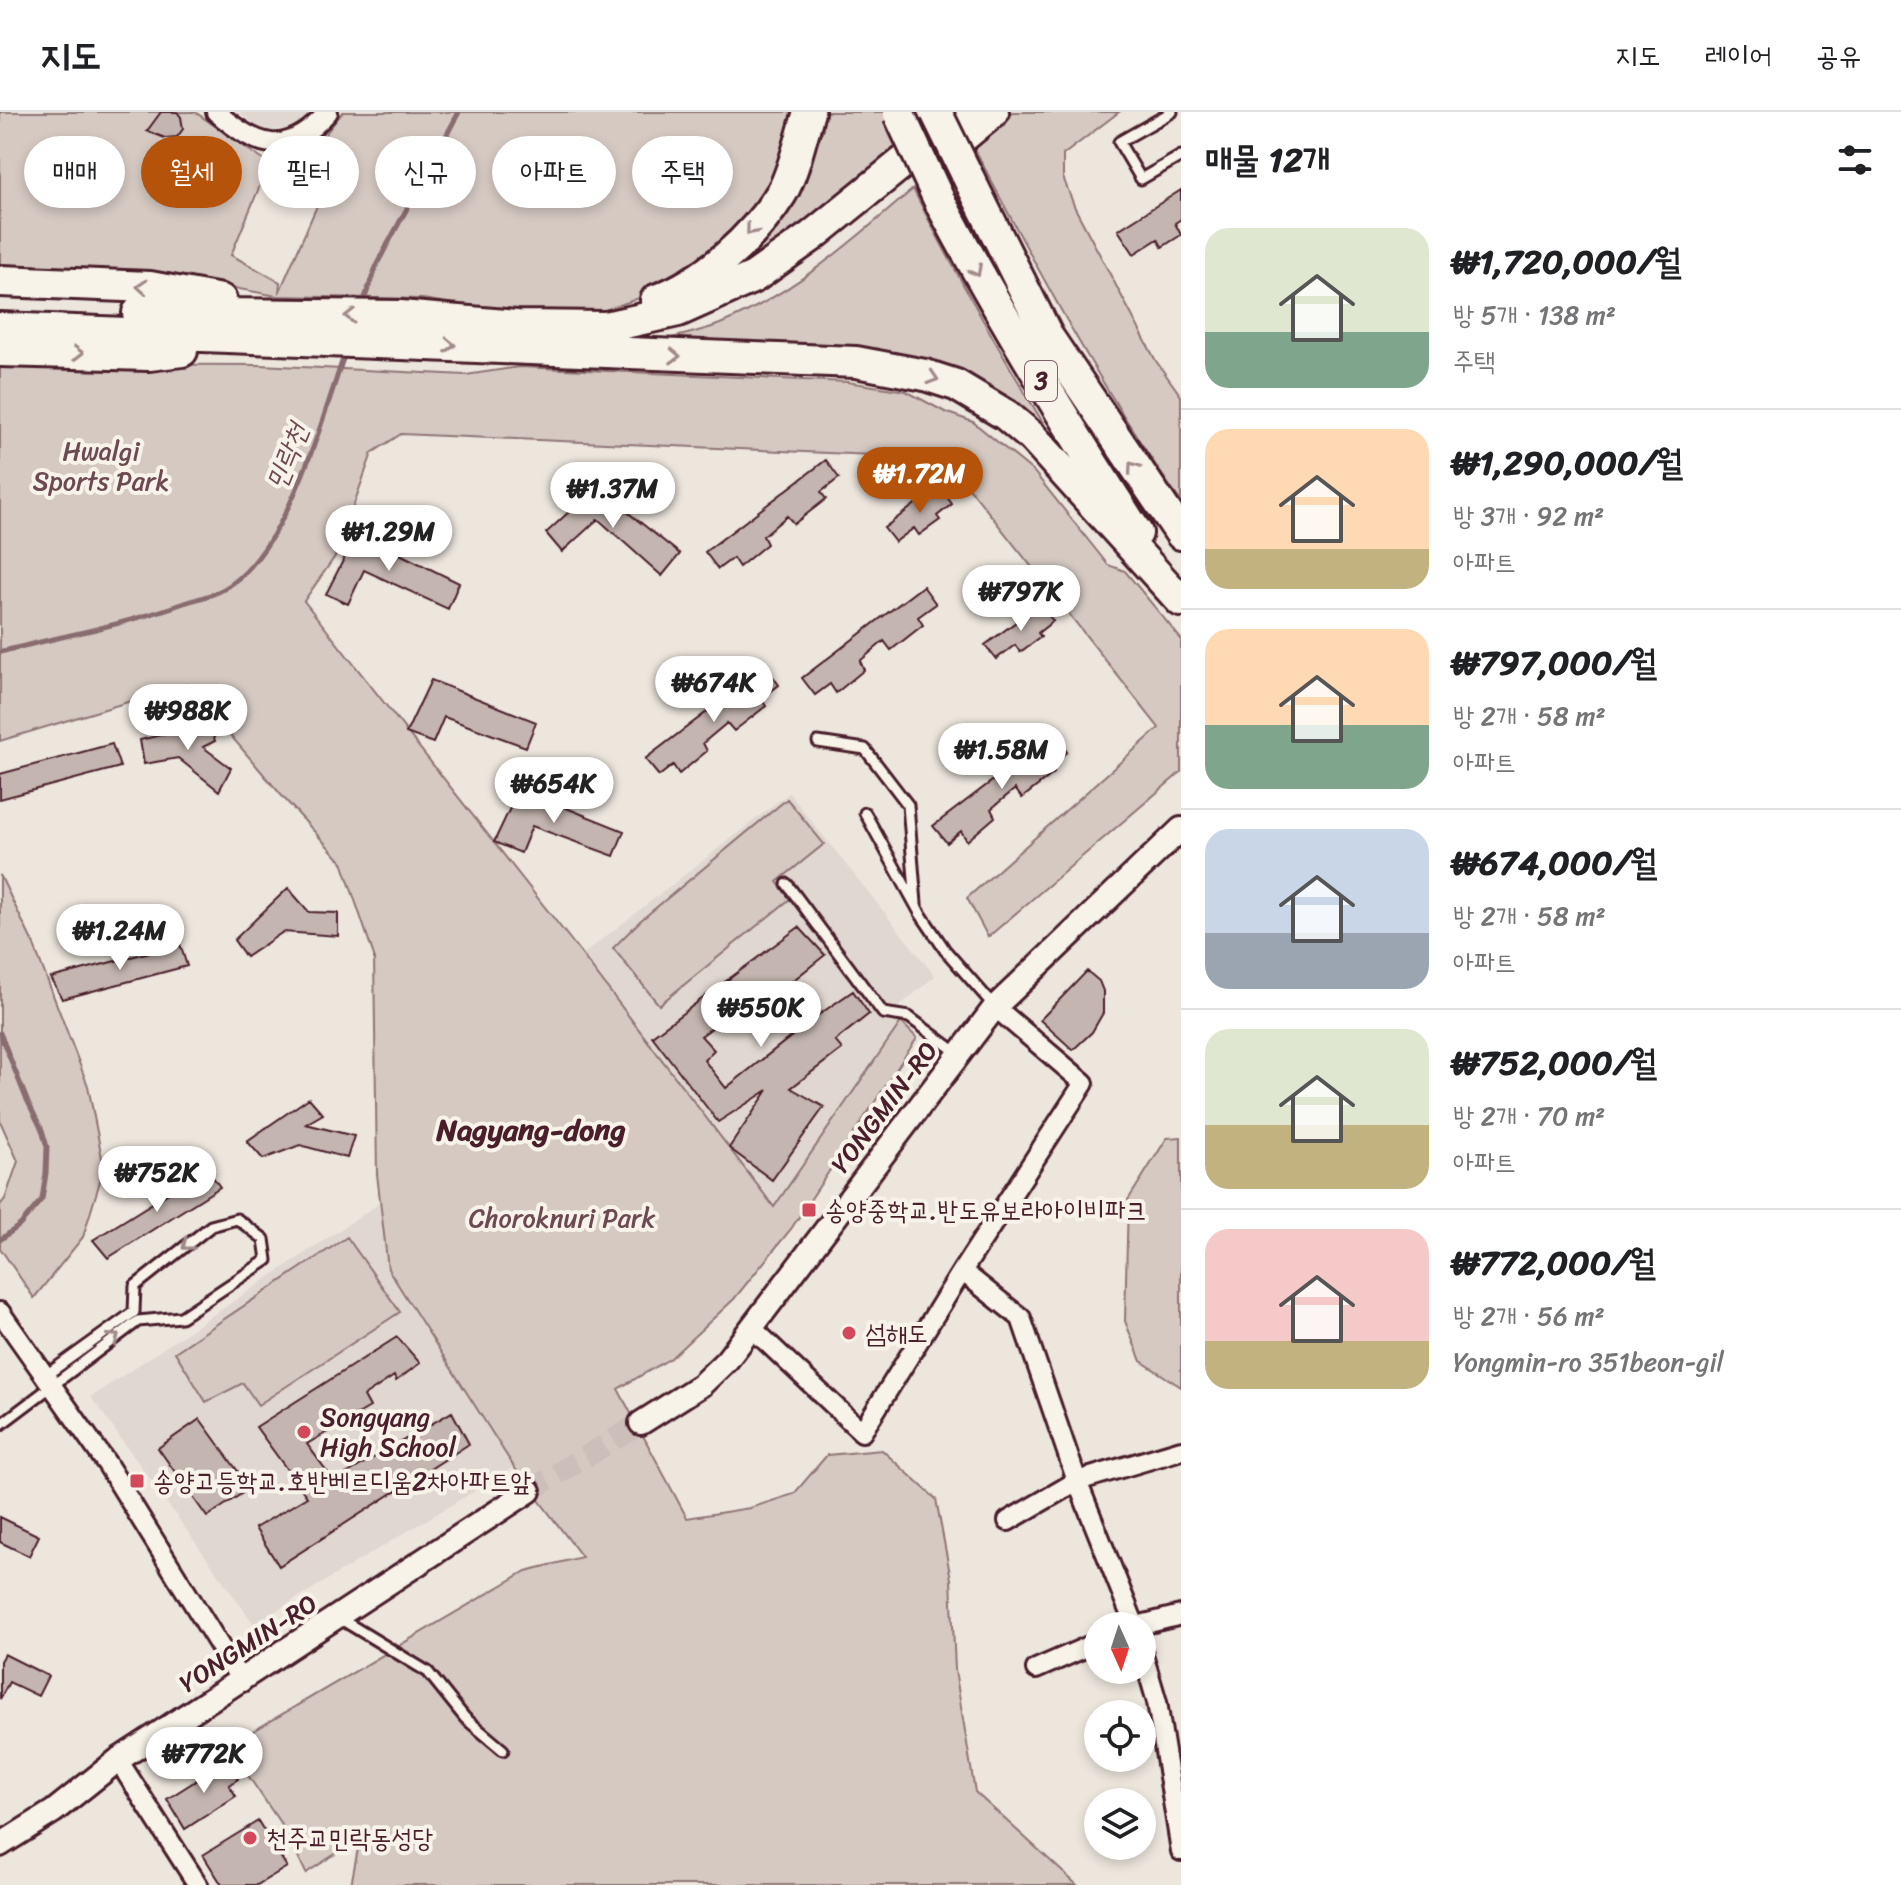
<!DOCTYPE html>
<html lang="ko">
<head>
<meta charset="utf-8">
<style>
	body { margin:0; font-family:Sriracha,"Poor Story",sans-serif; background:#f6f6f6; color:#202124; height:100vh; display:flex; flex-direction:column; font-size:30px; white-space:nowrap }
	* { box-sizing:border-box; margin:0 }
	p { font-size:26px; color:#757577 }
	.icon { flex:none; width:44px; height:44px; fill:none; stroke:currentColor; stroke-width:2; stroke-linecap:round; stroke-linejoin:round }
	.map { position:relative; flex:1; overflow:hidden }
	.sheet { display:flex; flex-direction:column; background:#fff; width:720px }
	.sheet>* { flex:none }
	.top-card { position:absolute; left:24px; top:24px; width:760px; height:72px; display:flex; gap:16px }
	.needle { width:52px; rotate:177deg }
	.controls { position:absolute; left:1084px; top:1500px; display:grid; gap:16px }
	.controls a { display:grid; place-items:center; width:72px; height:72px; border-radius:50%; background:#fff; box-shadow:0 4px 12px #0003; font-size:40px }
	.price { position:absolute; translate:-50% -68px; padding:0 18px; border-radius:28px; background:#fff; color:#222; font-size:26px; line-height:52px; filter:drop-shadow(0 2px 4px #0008) }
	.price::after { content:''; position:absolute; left:50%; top:48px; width:24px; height:18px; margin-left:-12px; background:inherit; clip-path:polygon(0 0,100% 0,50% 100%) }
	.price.active { background:#b45309; color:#fff }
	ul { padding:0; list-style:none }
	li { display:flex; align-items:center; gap:24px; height:200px; padding:0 24px }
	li+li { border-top:2px solid #e0e0e0 }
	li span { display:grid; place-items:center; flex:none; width:224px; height:160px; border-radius:24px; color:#555 }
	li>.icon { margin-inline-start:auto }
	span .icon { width:96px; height:96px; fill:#fffc; stroke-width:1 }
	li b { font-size:34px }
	h2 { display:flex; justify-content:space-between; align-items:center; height:96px; padding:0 24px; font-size:34px }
	.tag { padding:0 28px; border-radius:36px; background:#fff; box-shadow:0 4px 12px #0003; font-size:28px; line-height:72px }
	.tag.active { background:#b45309; color:#fff }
	header { display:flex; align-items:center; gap:48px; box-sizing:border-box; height:112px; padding:0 40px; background:#fff; border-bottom:2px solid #e0e0e0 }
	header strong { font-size:38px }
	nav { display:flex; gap:44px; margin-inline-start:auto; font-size:28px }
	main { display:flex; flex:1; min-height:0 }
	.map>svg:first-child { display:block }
	.built { fill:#e0d7d0 }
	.green { fill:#d5c9c2; stroke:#907476; stroke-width:2 }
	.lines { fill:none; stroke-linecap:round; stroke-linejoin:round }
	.stream { stroke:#896c6f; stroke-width:5 }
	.building { fill:#c4b5b0; stroke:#4a1f2b; stroke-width:2; fill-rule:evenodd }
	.tertiary-tunnel { stroke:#ccbeb9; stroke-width:22; stroke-dasharray:22 11; stroke-linecap:butt }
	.service-casing { stroke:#4a1f2b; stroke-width:15 }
	.minor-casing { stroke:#4a1f2b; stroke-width:24 }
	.tertiary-casing { stroke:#4a1f2b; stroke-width:28 }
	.trunk-casing { stroke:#4a1f2b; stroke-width:36 }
	.service { stroke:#f7f3e8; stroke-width:9 }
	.minor { stroke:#f7f3e8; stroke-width:18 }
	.tertiary { stroke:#f7f3e8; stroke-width:22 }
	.trunk { stroke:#f7f3e8; stroke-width:30 }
	.trunk-bridge-casing { stroke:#4a1f2b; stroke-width:36; stroke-linecap:butt }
	.trunk-bridge { stroke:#f7f3e8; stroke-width:30 }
	.oneway { stroke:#a0898a }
	.poi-dot { fill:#d1495b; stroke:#f7f3e8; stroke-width:3 }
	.labels { text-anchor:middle; stroke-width:8; stroke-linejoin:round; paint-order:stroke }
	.shield { fill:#f7f3e8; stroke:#7e5f64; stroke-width:2 }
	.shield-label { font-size:24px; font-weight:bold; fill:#4a1f2b }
	.park-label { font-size:26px; fill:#6d4a51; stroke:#f7f3e8 }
	.street-label { font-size:26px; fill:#4a1f2b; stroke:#f7f3e8 }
	.poi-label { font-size:26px; fill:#4a1f2b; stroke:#f7f3e8; text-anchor:start }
	.water-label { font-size:28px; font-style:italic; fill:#6f4c53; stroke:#f7f3e8 }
	.quarter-label { font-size:30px; font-weight:bold; fill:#4a1f2b; stroke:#f7f3e8 }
</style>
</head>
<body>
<header>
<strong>지도</strong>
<nav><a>지도</a><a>레이어</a><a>공유</a></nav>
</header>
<main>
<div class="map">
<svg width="1181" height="1773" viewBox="0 0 1181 1773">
	<rect width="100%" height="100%" fill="#ece6dd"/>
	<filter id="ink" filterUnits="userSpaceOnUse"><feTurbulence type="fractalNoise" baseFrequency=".0125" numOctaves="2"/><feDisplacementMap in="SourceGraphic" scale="16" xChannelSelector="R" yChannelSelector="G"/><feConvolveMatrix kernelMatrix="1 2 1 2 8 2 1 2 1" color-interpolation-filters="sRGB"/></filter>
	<g filter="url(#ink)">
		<path class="built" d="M239 0H312L291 16 268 19 259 16Z
			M789 681 935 864 896 897 901 910 917 926 791 1117 581 844Z
			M380 1091 388 1157 514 1355 254 1512 91 1285Z"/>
		<path class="green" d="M0 0H195L269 52 231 143 280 170 279 181 333 57 311 40 343 0H797L780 62 717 145 642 185 603 199 519 203 423 187 277 184 191 168 60 155 0 152Z
			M825 0H891L904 32 739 165 704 173 798 78 823 17Z
			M1012 0H1119L1063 43V65L1075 96 1156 249 1181 284V390C1101 277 1036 155 972 32Z
			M913 77C961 172 1013 264 1070 354L984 283 648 232C672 225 697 221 720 212 792 183 855 127 913 77Z
			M0 252 260 253 466 263 519 255 847 270 906 279 945 300 973 310 1034 360 1108 453 1125 459 1181 527V660L988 825 967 786 1159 616 959 363 919 345 401 322 372 341 336 443 304 489 570 827 774 1095 901 910 917 926 791 1117 734 1187 671 1246 618 1277 687 1406 750 1396 794 1382 827 1343 882 1338 936 1387 951 1467 955 1558 975 1680 1077 1773H351L360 1726 306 1761 287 1721 228 1634 526 1459 582 1445 514 1355 388 1157 377 1062 374 844 342 750 282 684 187 572 0 629Z
			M787 687 824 732 777 770 790 787 659 893 613 836 640 809Z
			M0 763 33 831 88 974 104 1056 83 1125 34 1186 0 1136V1093L5 1087 18 1049 0 1009Z
			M1181 1025V1275L1141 1249 1125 1209 1128 1088 1167 1026Z
			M347 1125 400 1200 258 1293 243 1271 206 1290 175 1240Z"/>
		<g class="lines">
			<path class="stream" d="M362 194 377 152 459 0
				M0 540C61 524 124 513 184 491 196 487 212 484 224 477 288 439 321 309 345 241
				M0 921 26 986 42 1018 47 1035 46 1061 42 1087 20 1113 0 1128"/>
		</g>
		<path class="building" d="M161 0H177L181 5 183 17 177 25 165 26 147 19Z
			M1181 78V107L1175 111 1181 123 1162 135 1158 127 1134 142 1118 118Z
			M826 348 839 366 821 380 826 387 794 412 787 404 763 424 767 432 739 455 733 446 718 457 705 440Z
			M939 374 952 392 937 404 940 408 919 423 914 416 895 430 884 416Z
			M596 375 680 442 662 464 598 407 562 440 546 421Z
			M357 421 459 471 448 497 364 458 348 492 326 482Z
			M923 474 936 492 918 505 923 513 891 538 884 529 860 549 864 558 836 581 830 572 815 583 802 566Z
			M1040 492 1053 509 1038 521 1041 525 1020 540 1015 533 996 547 985 533Z
			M766 555 779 573 761 587 766 594 734 619 727 611 703 631 707 639 679 662 673 653 659 664 645 647Z
			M431 568 536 610 526 635 444 605 433 631 406 621Z
			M210 611 215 629 203 635 231 656 219 679 178 646 144 652 140 628Z
			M1054 622 1067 640 1049 653 1054 661 1022 686 1015 677 991 697 995 705 967 729 961 719 947 731 933 714Z
			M112 632 120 655 0 687V662Z
			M519 677 624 719 614 744 532 714 521 741 494 730Z
			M288 776 309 800 338 801V824L283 820 246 845 234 828Z
			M799 815 825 843 790 871 817 904 853 879 869 902 835 929 842 937 791 976 824 995 772 1068 729 1036 768 978 718 1010 652 924ZM771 887 798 919 726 976 704 948 714 938 701 924 728 904 737 914Z
			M180 832 187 854 62 887 51 866Z
			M1087 859 1099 869 1103 879V901L1092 920 1073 938 1040 908Z
			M309 986 323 1002 306 1012 354 1024 347 1046 300 1033 263 1047 247 1029Z
			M207 1057 220 1075 108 1146 93 1128Z
			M397 1225 420 1251 396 1269 394 1264 364 1284 370 1295 307 1332 334 1369 452 1300 469 1332 279 1454 255 1416 307 1385 256 1315Z
			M200 1307 250 1376 207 1405 158 1336Z
			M0 1405 39 1424 29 1444 0 1430Z
			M4 1542 48 1564 38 1584 9 1570 0 1587V1549Z
			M227 1649 238 1667 229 1673 236 1684 185 1717 167 1687Z
			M258 1709 287 1755 257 1773H222L203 1743Z"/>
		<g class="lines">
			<path class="tertiary-tunnel" d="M529 1379 641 1311"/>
			<g class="service-casing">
				<path id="service" d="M1172 0 1119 30 1141 67 1181 44
					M818 630 865 637 908 693 916 791
					M865 701 920 801 945 838 995 895
					M787 772 883 901 909 905 959 942
					M0 1313 138 1209 181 1205 267 1148 264 1127 237 1107 211 1114 135 1174 134 1200 45 1264
					M339 1506 428 1560 465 1606 503 1638"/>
			</g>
			<g class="minor-casing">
				<path id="minor" d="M216 0C259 37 287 46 328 0
					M995 895 1084 971 962 1159 1021 1206 1077 1369 1135 1514
					M0 1200 107 1352 242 1570
					M752 1216 862 1320 962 1159
					M1008 1409 1077 1369 1181 1338
					M1137 1514 1181 1503
					M1142 1539 1157 1590 1181 1739
					M1036 1557 1098 1530
					M118 1648 198 1773"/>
			</g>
			<g class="tertiary-casing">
				<path id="tertiary" d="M641 1311 701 1273 727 1248 995 895 1181 717
					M0 1733 54 1699 118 1648 529 1379"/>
			</g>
			<g class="trunk-casing">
				<path id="trunk" d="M952 34 993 0
					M969 67 1048 225 1181 422
					M940 90C1000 204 1067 313 1137 421
					M0 169 150 175 221 188
					M656 188C705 170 753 126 781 82 793 63 802 22 809 0
					M138 201 400 204 517 214 606 215 678 199 754 165 812 124 965 0
					M0 216 856 250 925 263 956 273 1006 303 1032 325 1181 489
					M0 239 149 243 182 239"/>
			</g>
			<use href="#service" class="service"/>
			<use href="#minor" class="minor"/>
			<use href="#tertiary" class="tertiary"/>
			<use href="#trunk" class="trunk"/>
			<g class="trunk-bridge-casing">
				<path id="trunk-bridge" d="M936 0 969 67
					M899 2 940 90"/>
			</g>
			<use href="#trunk-bridge" class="trunk-bridge"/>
		</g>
		<defs><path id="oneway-chevron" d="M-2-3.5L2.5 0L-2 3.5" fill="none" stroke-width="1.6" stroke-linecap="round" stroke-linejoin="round" transform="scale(2)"/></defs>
		<g class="oneway">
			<use href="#oneway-chevron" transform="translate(751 118) rotate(129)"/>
			<use href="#oneway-chevron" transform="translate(976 159) rotate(62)"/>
			<use href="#oneway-chevron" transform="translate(142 175) rotate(-176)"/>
			<use href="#oneway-chevron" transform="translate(350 204) rotate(-179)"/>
			<use href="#oneway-chevron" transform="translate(450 233) rotate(2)"/>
			<use href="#oneway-chevron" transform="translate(78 241) rotate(1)"/>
			<use href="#oneway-chevron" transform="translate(675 244) rotate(2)"/>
			<use href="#oneway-chevron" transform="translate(933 266) rotate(18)"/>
			<use href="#oneway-chevron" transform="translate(1133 355) rotate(-125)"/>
			<use href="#oneway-chevron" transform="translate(187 1133) rotate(142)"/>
			<use href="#oneway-chevron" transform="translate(114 1226) rotate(-36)"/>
		</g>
	</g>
	<g class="poi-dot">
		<rect x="801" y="1090" width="16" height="16" rx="4"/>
		<circle cx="849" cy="1221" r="8"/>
		<circle cx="304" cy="1320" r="8"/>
		<rect x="129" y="1361" width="16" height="16" rx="4"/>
		<circle cx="250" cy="1726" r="8"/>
	</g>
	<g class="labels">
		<rect class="shield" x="1025" y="249" width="32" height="40" rx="6"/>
		<g class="shield-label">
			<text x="1041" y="277">3</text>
		</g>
		<g class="park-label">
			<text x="101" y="348">Hwalgi<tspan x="101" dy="30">Sports Park</tspan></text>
			<text x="562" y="1115">Choroknuri Park</text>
		</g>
		<g class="street-label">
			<text transform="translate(884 995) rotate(-53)" y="9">YONGMIN-RO</text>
			<text transform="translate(248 1531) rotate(-33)" y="9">YONGMIN-RO</text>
		</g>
		<g class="poi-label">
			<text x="825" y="1107">송양중학교.반도유보라아이비파크</text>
			<text x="865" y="1230">섬해도</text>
			<text x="320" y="1314">Songyang<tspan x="320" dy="30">High School</tspan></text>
			<text x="153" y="1378">송양고등학교.호반베르디움2차아파트앞</text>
			<text x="266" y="1735">천주교민락동성당</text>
		</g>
		<g class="water-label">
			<text transform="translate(286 344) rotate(-68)" y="10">민락천</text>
		</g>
		<g class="quarter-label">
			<text x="531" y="1028">Nagyang-dong</text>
		</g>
	</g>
</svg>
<div class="controls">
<a><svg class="needle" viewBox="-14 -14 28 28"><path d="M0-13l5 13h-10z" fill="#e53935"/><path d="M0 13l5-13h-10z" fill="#757577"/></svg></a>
<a><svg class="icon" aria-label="locate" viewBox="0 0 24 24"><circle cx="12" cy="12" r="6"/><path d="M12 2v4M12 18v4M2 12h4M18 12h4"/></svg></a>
<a><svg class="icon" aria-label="layers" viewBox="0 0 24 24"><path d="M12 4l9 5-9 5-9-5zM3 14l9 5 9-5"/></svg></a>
</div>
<b class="price active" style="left:920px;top:403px">₩1.72M</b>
<b class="price" style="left:613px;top:418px">₩1.37M</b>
<b class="price" style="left:389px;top:461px">₩1.29M</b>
<b class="price" style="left:1021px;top:521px">₩797K</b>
<b class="price" style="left:714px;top:612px">₩674K</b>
<b class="price" style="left:188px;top:640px">₩988K</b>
<b class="price" style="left:1002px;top:679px">₩1.58M</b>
<b class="price" style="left:554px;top:713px">₩654K</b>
<b class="price" style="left:120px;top:860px">₩1.24M</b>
<b class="price" style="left:761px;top:937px">₩550K</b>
<b class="price" style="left:157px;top:1102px">₩752K</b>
<b class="price" style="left:204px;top:1683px">₩772K</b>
<div class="top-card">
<a class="tag">매매</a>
<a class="tag active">월세</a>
<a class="tag">필터</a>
<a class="tag">신규</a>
<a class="tag">아파트</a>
<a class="tag">주택</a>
</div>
</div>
<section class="sheet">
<h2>매물 12개<svg class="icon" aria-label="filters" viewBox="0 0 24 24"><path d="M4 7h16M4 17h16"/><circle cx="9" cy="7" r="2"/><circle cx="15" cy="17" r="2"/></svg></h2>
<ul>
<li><span style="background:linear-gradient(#dfe7d0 65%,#7fa58c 0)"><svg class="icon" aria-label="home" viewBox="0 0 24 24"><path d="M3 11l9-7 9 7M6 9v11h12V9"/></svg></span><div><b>₩1,720,000/월</b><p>방 5개 · 138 m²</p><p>주택</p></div></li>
<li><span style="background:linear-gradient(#ffd9b3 75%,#c2b280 0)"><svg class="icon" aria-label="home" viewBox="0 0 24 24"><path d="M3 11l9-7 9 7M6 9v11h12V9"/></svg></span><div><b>₩1,290,000/월</b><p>방 3개 · 92 m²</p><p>아파트</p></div></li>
<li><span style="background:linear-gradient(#ffd9b3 60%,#7fa58c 0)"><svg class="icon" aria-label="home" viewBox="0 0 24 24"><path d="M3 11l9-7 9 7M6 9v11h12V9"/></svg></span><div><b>₩797,000/월</b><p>방 2개 · 58 m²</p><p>아파트</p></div></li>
<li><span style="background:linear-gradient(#c9d6e8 65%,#9aa5b1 0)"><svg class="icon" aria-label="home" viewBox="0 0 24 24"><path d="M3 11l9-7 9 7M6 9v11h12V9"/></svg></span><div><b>₩674,000/월</b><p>방 2개 · 58 m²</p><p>아파트</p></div></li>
<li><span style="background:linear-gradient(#dfe7d0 60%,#c2b280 0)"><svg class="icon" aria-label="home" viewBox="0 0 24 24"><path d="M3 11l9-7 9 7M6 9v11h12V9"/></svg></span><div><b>₩752,000/월</b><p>방 2개 · 70 m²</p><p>아파트</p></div></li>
<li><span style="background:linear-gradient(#f6c9c9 70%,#c2b280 0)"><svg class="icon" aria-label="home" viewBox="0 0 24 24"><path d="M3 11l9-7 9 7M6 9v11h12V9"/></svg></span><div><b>₩772,000/월</b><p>방 2개 · 56 m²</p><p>Yongmin-ro 351beon-gil</p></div></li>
</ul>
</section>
</main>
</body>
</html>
